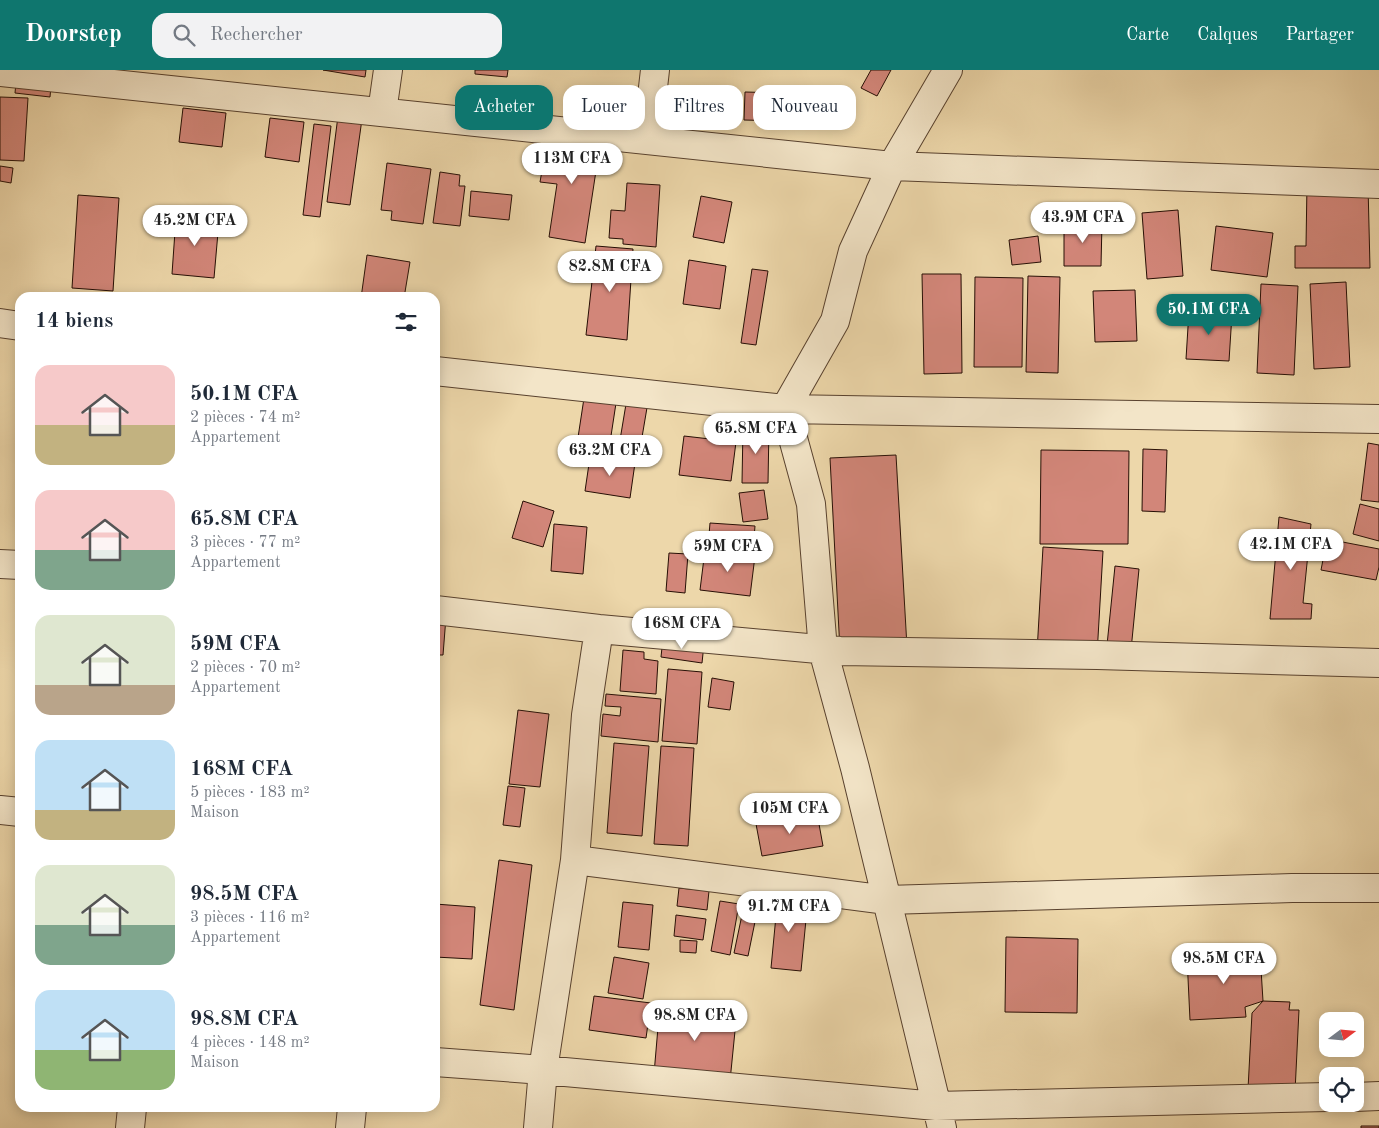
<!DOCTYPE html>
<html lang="fr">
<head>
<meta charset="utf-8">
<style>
	body { margin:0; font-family:"Old Standard TT",serif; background:#f2f2f3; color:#1f2937; height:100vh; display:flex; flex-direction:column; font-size:19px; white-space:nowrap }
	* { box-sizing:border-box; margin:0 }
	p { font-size:16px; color:#747a83 }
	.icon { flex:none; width:28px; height:28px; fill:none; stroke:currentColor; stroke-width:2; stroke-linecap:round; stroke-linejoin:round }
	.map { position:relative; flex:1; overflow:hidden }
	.sheet { position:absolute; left:15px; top:222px; width:425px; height:820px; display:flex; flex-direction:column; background:#fff; border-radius:15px; box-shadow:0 2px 12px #0003 }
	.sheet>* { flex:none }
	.top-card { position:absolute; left:455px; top:15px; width:475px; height:45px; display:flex; gap:10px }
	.needle { width:32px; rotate:74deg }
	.controls { position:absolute; left:1319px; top:942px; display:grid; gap:10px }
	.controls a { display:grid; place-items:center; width:45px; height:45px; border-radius:10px; background:#fff; box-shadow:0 2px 12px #0003; font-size:25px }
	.price { position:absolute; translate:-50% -42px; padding:0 11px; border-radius:18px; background:#fff; color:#222; font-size:16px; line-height:32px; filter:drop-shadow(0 1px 2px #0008) }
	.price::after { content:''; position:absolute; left:50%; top:30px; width:15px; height:11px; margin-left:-8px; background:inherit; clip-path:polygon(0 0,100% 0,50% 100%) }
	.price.selected { background:#0f766e; color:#fff }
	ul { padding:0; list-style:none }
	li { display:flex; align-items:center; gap:15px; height:125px; padding:0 20px }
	li span { display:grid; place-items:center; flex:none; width:140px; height:100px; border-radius:15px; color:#555 }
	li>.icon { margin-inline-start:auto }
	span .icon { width:60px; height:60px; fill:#fffc; stroke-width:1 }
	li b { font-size:21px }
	h2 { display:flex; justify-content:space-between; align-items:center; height:60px; padding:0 20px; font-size:21px }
	.tag { padding:0 18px; border-radius:15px; background:#fff; box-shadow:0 2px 12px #0003; font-size:18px; line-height:45px }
	.tag.selected { background:#0f766e; color:#fff }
	header { display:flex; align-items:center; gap:30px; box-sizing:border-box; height:70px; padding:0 25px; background:#0f766e; color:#fff }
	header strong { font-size:24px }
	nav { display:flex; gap:28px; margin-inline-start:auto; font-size:18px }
	.search { width:350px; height:45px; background:#f2f2f3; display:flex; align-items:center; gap:12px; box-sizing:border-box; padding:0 18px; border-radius:15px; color:#747a83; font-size:19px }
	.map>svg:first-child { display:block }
	.building { fill:#d28679; stroke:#270f05 }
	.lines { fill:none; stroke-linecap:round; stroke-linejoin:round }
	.minor-casing { stroke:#58412e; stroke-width:30 }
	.minor { stroke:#f3e5c8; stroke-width:28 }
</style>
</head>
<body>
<header>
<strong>Doorstep</strong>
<div class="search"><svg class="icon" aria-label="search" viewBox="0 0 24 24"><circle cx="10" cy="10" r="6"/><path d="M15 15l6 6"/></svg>Rechercher</div>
<nav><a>Carte</a><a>Calques</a><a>Partager</a></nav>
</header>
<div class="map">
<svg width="1379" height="1058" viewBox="0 0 1379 1058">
	<rect width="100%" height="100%" fill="#edd7aa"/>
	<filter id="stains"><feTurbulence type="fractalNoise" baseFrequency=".004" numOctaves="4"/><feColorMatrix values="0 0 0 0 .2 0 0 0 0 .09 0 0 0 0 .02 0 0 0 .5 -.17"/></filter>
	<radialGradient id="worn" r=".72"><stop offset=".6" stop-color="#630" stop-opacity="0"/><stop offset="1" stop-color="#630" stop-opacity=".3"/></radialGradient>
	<path class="building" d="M323 0H366L365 7Z
		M475 0H508L507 7 475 4Z
		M871 0H891L877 26 861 18Z
		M17 2 52 5 50 27 15 23Z
		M745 22 783 23 782 51 744 50Z
		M0 27 28 28 24 91 0 90Z
		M183 38 226 43 222 77 179 72Z
		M338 46 362 49 350 135 327 132Z
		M270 48 304 52 299 92 265 87Z
		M314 54 331 56 320 147 303 145Z
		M566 63 601 68 585 173 549 167 557 114 540 112 546 78 563 81Z
		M387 93 431 99 423 154 391 150 392 141 381 140Z
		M0 96 13 98 11 113 0 111Z
		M440 102 460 105 459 116H465L460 156 433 153Z
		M627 113 660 115 656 177 623 174V169L609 168 611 140 625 141Z
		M1307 114 1368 115 1370 198H1295V176H1306Z
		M471 121 512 125 509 150 469 146Z
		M78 125 119 128 113 221 72 218Z
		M701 126 732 132 724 173 693 167Z
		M1178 140 1183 206 1147 209 1142 143Z
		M176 147 219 151 214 208 172 204Z
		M1064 151 1102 152 1101 196H1064Z
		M1216 156 1273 163 1267 207 1211 200Z
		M1038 166 1041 192 1012 195 1009 170Z
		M596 176 633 179 627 270 586 265Z
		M367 185 410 192 404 228H361Z
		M689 190 726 196 720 239 683 234Z
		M752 199 768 201 756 275 741 273Z
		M922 204H961L962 303 924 304Z
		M1028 206 1060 207 1058 303 1026 302Z
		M975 207 1023 208 1022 297H974Z
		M1346 212 1350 297 1314 299 1310 214Z
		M1261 214 1298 216 1294 305 1257 303Z
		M1135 220 1137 271 1095 272 1093 221Z
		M1189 241 1232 244 1229 291 1186 289Z
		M586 315 618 320 609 379 577 374Z
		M629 316 650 320 640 379 619 376Z
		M743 357H769L768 413H742Z
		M684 366 736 372 731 411 679 405Z
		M1368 373 1379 375V432L1361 430Z
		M1143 379 1167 380 1165 442 1142 441Z
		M1041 380 1129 381 1128 474H1040Z
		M896 385 907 577 840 581 830 388Z
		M590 387 635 393 630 428 585 421Z
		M764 420 768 449 743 452 739 423Z
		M523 431 554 441 543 477 512 468Z
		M1360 434 1379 439V471L1353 464Z
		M1279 447 1311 454 1303 533 1312 534 1311 549H1270Z
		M710 453 755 456 753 480 708 477Z
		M554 454 587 457 583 504 551 501Z
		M1327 469 1379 479V497L1376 510 1321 500Z
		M1043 477 1103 481 1097 585 1037 582Z
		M705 480 755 486 750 526 700 520Z
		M669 483 688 484 685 523 666 521Z
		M1115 496 1139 499 1131 580 1106 585Z
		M435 546 446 547 443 585H435Z
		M663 568 704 574 702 593 661 587Z
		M623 580 644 582V589L658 591 656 624 620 621Z
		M668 599 702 602 697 674 662 671Z
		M712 608 734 612 730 640 708 637Z
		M606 624 661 629 658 672 601 666 603 644 620 646 621 637 605 636Z
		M518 640 549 644 540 717 509 714Z
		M614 673 649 676 642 766 607 763Z
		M661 676 694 678 688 776 654 774Z
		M508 716 525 718 520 757 503 755Z
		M817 743 823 776 762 786 756 754Z
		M499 790 532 795 514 940 480 935Z
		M679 818 709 821 707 840 677 836Z
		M778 825 808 829 801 901 771 898Z
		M720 831 739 834 730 885 711 881Z
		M623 832 653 835 649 880 618 877Z
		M435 834 475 837 472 889 435 887Z
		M743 840 757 842 748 886 734 883Z
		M676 845 706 849 703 870 674 866Z
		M1006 867 1078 869 1077 943 1005 942Z
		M680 870 697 871 696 883 680 882Z
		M1260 883 1263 931 1245 937 1246 947 1190 950 1187 887Z
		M614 887 649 893 643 929 608 923Z
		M594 926 651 933 646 968 589 960Z
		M1263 931 1290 932 1289 940H1299L1295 1022 1248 1019 1252 943Z
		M660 934 737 941 730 1011 654 1004Z
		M1361 1056H1379V1058H1361Z"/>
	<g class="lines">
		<g class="minor-casing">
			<path id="minor" d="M0 2 892 96 1379 114
				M382 42 388 0
				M647 70 655 0
				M0 253 20 256
				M435 301 785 339 1379 349
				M0 494 20 495
				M435 540 599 559 840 581 1097 585 1379 593
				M0 740 20 742
				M575 790 887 830 1292 818H1379
				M435 992 543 1000 936 1036 1328 1027
				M1355 1027 1379 1026
				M130 1058 132 1038
				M350 1058 352 1038
				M538 1058 543 1000 575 790 586 645 599 559
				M942 1058 855 698 823 580 811 434 785 339 835 251 853 181 892 96 948 0"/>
		</g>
		<use href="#minor" class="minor"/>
	</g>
	<rect width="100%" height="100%" filter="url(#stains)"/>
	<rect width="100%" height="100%" fill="url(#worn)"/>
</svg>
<div class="controls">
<a><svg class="needle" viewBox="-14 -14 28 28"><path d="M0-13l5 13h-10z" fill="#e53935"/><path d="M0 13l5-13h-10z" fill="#747a83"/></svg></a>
<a><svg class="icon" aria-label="locate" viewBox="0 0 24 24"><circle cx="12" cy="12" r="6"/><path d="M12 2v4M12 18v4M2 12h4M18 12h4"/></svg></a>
</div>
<b class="price" style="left:572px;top:115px">113M CFA</b>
<b class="price" style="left:1083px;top:174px">43.9M CFA</b>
<b class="price" style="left:195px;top:177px">45.2M CFA</b>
<b class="price" style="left:610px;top:223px">82.8M CFA</b>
<b class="price selected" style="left:1209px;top:266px">50.1M CFA</b>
<b class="price" style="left:756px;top:385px">65.8M CFA</b>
<b class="price" style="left:610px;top:407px">63.2M CFA</b>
<b class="price" style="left:1291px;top:501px">42.1M CFA</b>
<b class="price" style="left:728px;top:503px">59M CFA</b>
<b class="price" style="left:682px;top:580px">168M CFA</b>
<b class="price" style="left:790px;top:765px">105M CFA</b>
<b class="price" style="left:789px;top:863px">91.7M CFA</b>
<b class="price" style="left:1224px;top:915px">98.5M CFA</b>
<b class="price" style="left:695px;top:972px">98.8M CFA</b>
<div class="top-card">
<a class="tag selected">Acheter</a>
<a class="tag">Louer</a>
<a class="tag">Filtres</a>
<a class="tag">Nouveau</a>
</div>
<section class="sheet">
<h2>14 biens<svg class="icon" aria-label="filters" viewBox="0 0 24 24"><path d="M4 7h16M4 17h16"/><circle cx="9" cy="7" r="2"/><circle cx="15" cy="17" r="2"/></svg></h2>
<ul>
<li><span style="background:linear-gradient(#f6c9c9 60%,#c2b280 0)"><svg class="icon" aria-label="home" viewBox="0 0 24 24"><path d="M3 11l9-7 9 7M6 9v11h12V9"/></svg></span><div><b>50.1M CFA</b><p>2 pièces · 74 m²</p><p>Appartement</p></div></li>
<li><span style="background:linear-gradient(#f6c9c9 60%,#7fa58c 0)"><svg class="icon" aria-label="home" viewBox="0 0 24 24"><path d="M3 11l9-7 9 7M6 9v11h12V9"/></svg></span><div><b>65.8M CFA</b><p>3 pièces · 77 m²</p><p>Appartement</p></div></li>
<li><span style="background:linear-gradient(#dfe7d0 70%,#b9a48a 0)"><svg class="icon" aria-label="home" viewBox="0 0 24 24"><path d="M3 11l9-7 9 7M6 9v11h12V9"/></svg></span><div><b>59M CFA</b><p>2 pièces · 70 m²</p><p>Appartement</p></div></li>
<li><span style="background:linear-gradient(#bfe0f5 70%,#c2b280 0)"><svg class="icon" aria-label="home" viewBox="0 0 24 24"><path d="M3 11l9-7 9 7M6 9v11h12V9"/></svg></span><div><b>168M CFA</b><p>5 pièces · 183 m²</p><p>Maison</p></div></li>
<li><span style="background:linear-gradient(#dfe7d0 60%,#7fa58c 0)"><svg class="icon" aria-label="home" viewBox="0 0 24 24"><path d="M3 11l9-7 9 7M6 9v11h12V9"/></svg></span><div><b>98.5M CFA</b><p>3 pièces · 116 m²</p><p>Appartement</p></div></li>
<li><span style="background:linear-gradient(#bfe0f5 60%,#8fb573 0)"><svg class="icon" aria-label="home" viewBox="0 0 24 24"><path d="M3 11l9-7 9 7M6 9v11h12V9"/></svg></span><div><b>98.8M CFA</b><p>4 pièces · 148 m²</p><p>Maison</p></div></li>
</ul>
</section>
</div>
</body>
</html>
